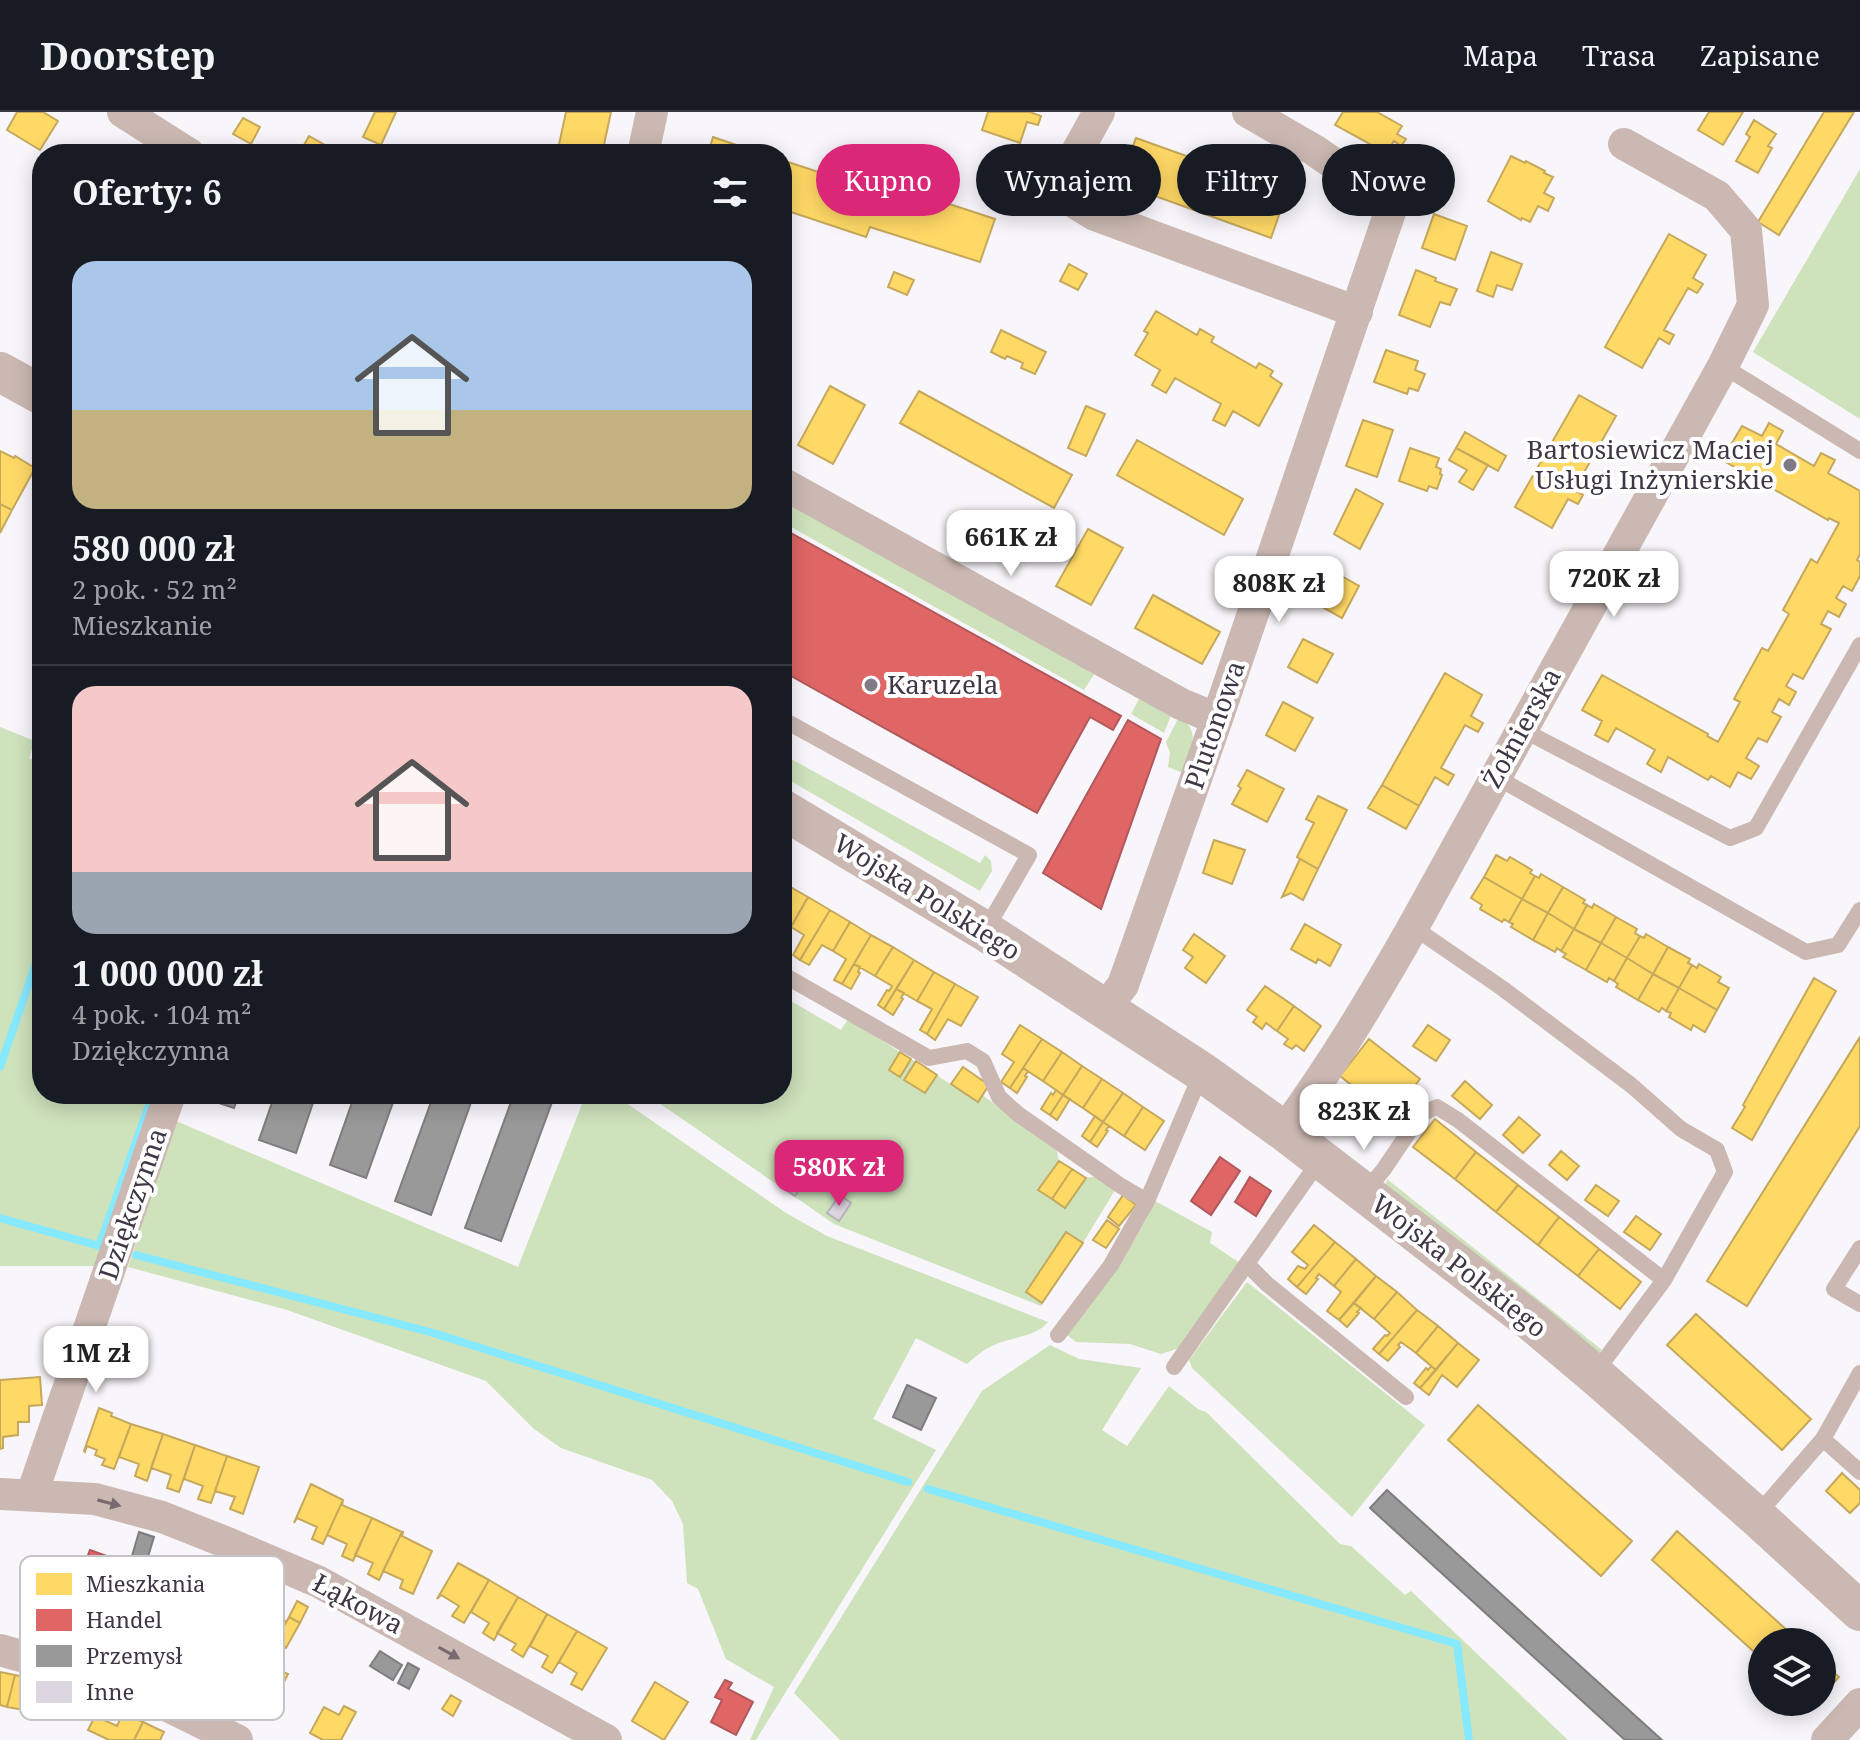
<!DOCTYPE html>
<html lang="pl">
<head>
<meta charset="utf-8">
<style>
	body { margin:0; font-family:"Noto Serif",serif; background:#242831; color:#f1f3f6; height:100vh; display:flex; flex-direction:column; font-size:30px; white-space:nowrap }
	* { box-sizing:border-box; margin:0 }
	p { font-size:26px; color:#9ea1a6 }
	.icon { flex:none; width:44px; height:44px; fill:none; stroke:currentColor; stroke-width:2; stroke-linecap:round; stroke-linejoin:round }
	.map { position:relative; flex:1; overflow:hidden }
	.details { position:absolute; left:32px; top:32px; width:760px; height:960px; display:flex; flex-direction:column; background:#171b24; border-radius:32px; box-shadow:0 4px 20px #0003 }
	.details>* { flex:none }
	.hud { position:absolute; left:816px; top:32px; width:760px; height:72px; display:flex; gap:16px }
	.controls { position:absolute; left:1748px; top:1516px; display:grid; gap:16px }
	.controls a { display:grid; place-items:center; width:88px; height:88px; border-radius:50%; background:#171b24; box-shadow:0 4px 20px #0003; font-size:40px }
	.price { position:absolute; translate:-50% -68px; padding:0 18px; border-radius:16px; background:#fff; color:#222; font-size:26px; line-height:52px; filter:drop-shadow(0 2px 4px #0008) }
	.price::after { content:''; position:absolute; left:50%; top:48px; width:24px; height:18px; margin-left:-12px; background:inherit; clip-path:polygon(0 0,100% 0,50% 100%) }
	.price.current { background:#db2777; color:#fff }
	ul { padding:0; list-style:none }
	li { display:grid; align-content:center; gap:16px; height:424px; padding:0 40px }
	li+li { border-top:2px solid #363941 }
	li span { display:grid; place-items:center; height:248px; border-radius:24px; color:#555 }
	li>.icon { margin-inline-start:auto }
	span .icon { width:144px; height:144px; fill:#fffc; stroke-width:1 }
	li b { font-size:34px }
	h2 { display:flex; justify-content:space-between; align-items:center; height:96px; padding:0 40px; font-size:34px }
	.pill { padding:0 28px; border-radius:36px; background:#171b24; box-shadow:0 4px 20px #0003; font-size:28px; line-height:72px }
	.pill.current { background:#db2777; color:#fff }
	header { display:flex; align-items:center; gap:48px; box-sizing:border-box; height:112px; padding:0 40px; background:#171b24; border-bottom:2px solid #363941 }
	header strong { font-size:38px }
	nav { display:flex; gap:44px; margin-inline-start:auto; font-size:28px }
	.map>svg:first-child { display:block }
	.green { fill:#cee2bc }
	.homes { fill:#ffd966; stroke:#c5a85c; stroke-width:2 }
	.shops { fill:#e06666; stroke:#b0585c; stroke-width:2 }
	.industry { fill:#999; stroke:#7e7c80; stroke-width:2 }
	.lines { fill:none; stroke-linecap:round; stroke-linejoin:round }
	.stream { stroke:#87e9fe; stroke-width:8 }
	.building { fill:#dbd6df; stroke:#b8b3bb; stroke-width:2 }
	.service { stroke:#cbb8b2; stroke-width:16 }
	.minor { stroke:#cbb8b2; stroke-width:32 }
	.tertiary { stroke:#cbb8b2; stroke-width:40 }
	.oneway { fill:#776b71 }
	.poi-dot { fill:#807a85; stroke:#fff; stroke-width:3 }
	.labels { text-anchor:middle; stroke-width:8; stroke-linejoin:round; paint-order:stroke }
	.poi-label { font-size:26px; fill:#3f3745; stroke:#fff; text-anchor:end }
	.street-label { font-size:26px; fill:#3f3745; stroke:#fff }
	.key { fill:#fff; stroke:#c5c3c7; stroke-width:2 }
	.key-label { font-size:22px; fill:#3f3745 }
</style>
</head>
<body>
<header>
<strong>Doorstep</strong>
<nav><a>Mapa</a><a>Trasa</a><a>Zapisane</a></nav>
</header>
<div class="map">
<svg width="1860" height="1628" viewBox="0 0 1860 1628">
	<rect width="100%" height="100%" fill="#f9f6fb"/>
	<path class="green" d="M1860 57V307L1753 240Z
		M782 384 1097 558 1084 578 782 410Z
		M1139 587 1170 604V606L1164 621 1131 602Z
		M1178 607C1204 616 1189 641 1183 661L1168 655 1170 641 1166 630Z
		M0 615 35 629 29 646 42 652V982H158L105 1154H0Z
		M782 642 980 751 985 743 991 749 992 759 980 779 782 664Z
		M782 884 841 918 848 907 977 989 982 983 1056 1035 1059 1049 1086 1066 1096 1064 1115 1078 1083 1131 1041 1194 834 1112 646 982H782Z
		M586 982H613L786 1101 827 1124 1048 1210C1036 1225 1011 1225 994 1233 983 1238 975 1245 967 1252L916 1226 873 1307 936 1338 756 1628H750L774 1575 726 1547 698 1477 687 1471 683 1412 672 1389 652 1368 561 1336 534 1317 486 1269 287 1198 128 1155 176 1009 518 1155Z
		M1387 1067 1602 1238 1599 1241 1385 1077Z
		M1155 1089 1212 1120 1210 1131 1243 1153 1183 1235 1161 1242 1130 1232 1076 1230 1066 1222C1096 1180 1135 1136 1155 1089Z
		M1247 1170 1425 1313 1352 1405 1192 1256 1189 1248Z
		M1050 1233 1079 1247 1141 1256 1102 1318 1127 1334 1169 1274 1198 1297 1206 1300 1340 1432 1351 1434 1405 1483 1411 1479 1568 1628H840L794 1581 982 1279Z"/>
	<path class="homes" d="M17 0H43L58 9 40 38 7 18Z
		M375 0H396L381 33 363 25Z
		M566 0H611L602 42H557Z
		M988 0H1030L1041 4 1038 13 1027 10 1020 31 982 18Z
		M1343 0H1377L1402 14 1397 22 1406 27 1401 34 1394 29 1386 41 1335 13Z
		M1709 0H1743L1723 33 1698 18Z
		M1824 0H1854L1779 123 1758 110Z
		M243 6 260 15 251 32 233 22Z
		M1754 8 1776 22 1768 34 1772 36 1758 61 1736 49 1750 25 1746 22Z
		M309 24 341 42H299Z
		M713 25 763 42H708Z
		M1136 26 1287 80 1271 126 1119 71Z
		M1511 44 1525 51 1526 49 1545 59 1544 61 1553 65 1544 81 1554 86 1548 99 1538 94 1530 110 1522 106 1521 108 1488 89Z
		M782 48 879 80 882 70 995 107 980 150 870 115 866 125 782 97Z
		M1434 102 1467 114 1455 148 1422 136Z
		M1669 122 1706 143 1693 166 1703 172 1697 181 1688 176 1664 218 1674 223 1669 232 1659 226 1642 256 1605 235Z
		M1491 140 1522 152 1512 178 1497 173 1493 185 1477 179Z
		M1069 152 1087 162 1078 178 1060 169Z
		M1416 158 1436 166 1435 169 1457 177 1450 193 1440 190 1430 215 1399 203Z
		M894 160 914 168 907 183 888 175Z
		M1156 199 1197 223 1200 217 1214 225 1211 230 1256 256 1259 251 1273 259 1270 264 1282 272 1259 314 1233 299 1225 314 1213 308 1221 292 1175 266 1166 281 1152 273 1160 258 1135 243 1148 221 1144 219Z
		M1001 218 1046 240 1035 262 1021 256 1023 251 1007 244 1005 247 991 240Z
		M1386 238 1418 249 1415 258 1425 262 1418 279 1409 276 1407 282 1374 270Z
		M830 274 865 293 833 352 798 333Z
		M919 279 1072 363 1054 396 900 311Z
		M1579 283 1616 304 1574 378 1583 383 1578 392 1568 387 1552 416 1515 395Z
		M1086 294 1105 302 1086 344 1068 336Z
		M1363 308 1393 318 1377 365 1346 354Z
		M1769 311 1783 319 1776 332 1814 354 1821 341 1835 348 1828 361 1860 379V442L1857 448 1860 450V464L1852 479 1843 474 1836 486 1846 492 1839 505 1828 499 1821 512 1831 517 1803 567 1793 562 1786 574 1796 580 1789 593 1779 587 1772 600 1781 605 1767 630 1758 626 1746 646 1759 654 1751 667 1738 660 1730 675 1711 664 1708 668 1668 645 1661 660 1647 652 1655 638 1616 616 1608 630 1595 623 1602 609 1582 598 1602 563 1708 622 1707 624 1718 630 1740 590 1734 587 1762 536 1768 539 1789 502 1783 498 1811 447 1817 451 1839 411 1829 406 1828 408 1722 348 1742 314 1762 324Z
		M1465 320 1506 344 1498 359 1456 336Z
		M1137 328 1243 387 1224 423 1117 363Z
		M1410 336 1439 346 1436 355 1441 357 1440 362 1442 363 1437 377 1429 374 1427 379 1399 369Z
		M1456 336 1488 353 1473 378 1459 370 1467 358 1449 348Z
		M0 339 14 346 15 344 35 356 12 398 0 392Z
		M1356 377 1383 392 1360 437 1334 422Z
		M0 392 12 398 0 421Z
		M1088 417 1123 436 1091 493 1056 474Z
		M1329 457 1359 474 1342 506 1312 489Z
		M1153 483 1220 520 1202 552 1135 516Z
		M1303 527 1333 542 1317 571 1288 555Z
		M1445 561 1482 583 1471 604 1483 611 1478 620 1465 613 1441 656 1454 663 1448 673 1435 665 1419 694 1382 673Z
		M1283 590 1313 606 1295 639 1266 623Z
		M1247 658 1284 677 1267 710 1232 692 1241 676 1238 674Z
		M1382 673 1419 694 1406 717 1368 696Z
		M1318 684 1347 698 1318 757 1297 745 1314 711 1306 707Z
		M1214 728 1245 738 1232 772 1203 761Z
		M1496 743 1507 749 1510 745 1532 758 1530 761 1535 764 1522 787 1484 765Z
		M1300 747 1318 757 1303 788 1291 781 1282 785Z
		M1541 762 1563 775 1548 801 1522 787 1535 764 1539 766Z
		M1484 765 1522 787 1509 810 1504 807 1502 810 1480 797 1482 793 1471 786Z
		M787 773 808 785 791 815 782 809V782Z
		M1563 775 1585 788 1583 791 1587 793 1574 817 1548 801Z
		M808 785 830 798 800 848 793 843 804 823 791 815Z
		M1522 787 1548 801 1533 828 1511 815 1513 812 1509 810Z
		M1594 792 1616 805 1601 831 1574 817 1587 793 1592 796Z
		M830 798 850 810 833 839 822 833 809 853 800 848Z
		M1548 801 1574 817 1561 839 1557 836 1555 840 1533 828Z
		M1616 805 1637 817 1635 821 1640 824 1627 846 1601 831Z
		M850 810 871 823 842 872 834 868 846 847 833 839Z
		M1305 812 1341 833 1330 854 1318 847 1316 851 1291 837Z
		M1574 817 1601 831 1586 858 1563 845 1566 842 1561 839Z
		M1194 822 1225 844 1206 871 1185 856 1193 845 1183 838Z
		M1646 822 1668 835 1653 862 1627 846 1640 824 1644 826Z
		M871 823 893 835 875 864 854 852Z
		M1601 831 1627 846 1614 869 1609 866 1607 870 1586 858Z
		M893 835 914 848 884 897 878 893 887 878 889 879 892 874 875 864Z
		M1668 835 1690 847 1688 851 1692 853 1679 876 1653 862Z
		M1627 846 1653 862 1638 888 1616 875 1618 872 1614 869Z
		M914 848 934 860 917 889 896 877Z
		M854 852 860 855 858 860 860 861 851 877 842 872Z
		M1699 852 1721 865 1718 870 1729 876 1717 898 1679 876 1692 853 1697 856Z
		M934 860 955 872 927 922 920 918 932 897 917 889Z
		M1653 862 1679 876 1666 899 1662 896 1659 900 1638 888Z
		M1814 866 1836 879 1752 1028 1732 1016 1745 995 1743 993Z
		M955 872 978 885 961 914 948 907 935 928 927 922Z
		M1265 874 1294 894 1277 919 1266 911 1262 917 1253 910 1257 905 1247 898Z
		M1679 876 1717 898 1705 920 1693 913 1691 918 1669 905 1671 901 1666 899Z
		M896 877 904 881 901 886 903 887 893 903 884 897Z
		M1294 894 1321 914 1304 939 1296 933 1292 937 1284 932 1288 927 1277 919Z
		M1020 913 1042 927 1010 976 1001 970 1014 950 1002 942Z
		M1428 913 1450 928 1436 949 1413 934Z
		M1860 925V1014L1747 1194 1707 1169Z
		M1042 927 1062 940 1043 969 1023 956Z
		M1369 927 1420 967 1391 1004 1340 964Z
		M900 940 911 947 900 965 889 958Z
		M1062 940 1082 954 1063 983 1043 969Z
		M916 949 937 963 925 981 904 968Z
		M1082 954 1102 967 1083 996 1063 983Z
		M963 955 989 973 978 990 951 972Z
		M1023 956 1028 959 1025 964 1027 965 1017 981 1010 976Z
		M1102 967 1123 981 1103 1010 1083 996Z
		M1465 969 1492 993 1480 1007 1452 984Z
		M1056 978 1063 983 1050 1003 1041 997 1051 981 1053 983Z
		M1123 981 1143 995 1124 1024 1103 1010Z
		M1063 983 1070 987 1057 1008 1050 1003Z
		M1143 995 1164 1009 1145 1038 1124 1024Z
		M1095 1004 1103 1010 1090 1030 1082 1024Z
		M1519 1005 1540 1023 1523 1041 1503 1023Z
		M1435 1007 1476 1040 1455 1067 1413 1035Z
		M1103 1010 1109 1014 1106 1018 1108 1019 1097 1035 1090 1030Z
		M1561 1039 1579 1054 1567 1068 1549 1053Z
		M1476 1040 1518 1073 1496 1100 1455 1067Z
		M1059 1049 1072 1057 1052 1087 1038 1078Z
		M1072 1057 1086 1066 1065 1096 1052 1087Z
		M1518 1073 1559 1105 1538 1133 1496 1100Z
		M1596 1073 1619 1089 1608 1104 1585 1088Z
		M1123 1083 1136 1093 1119 1114 1108 1105Z
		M1636 1104 1661 1122 1650 1138 1624 1120Z
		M1559 1105 1599 1137 1578 1164 1538 1133Z
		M1107 1108 1119 1117 1106 1136 1093 1128Z
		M1314 1113 1335 1130 1297 1175 1288 1167 1298 1154 1305 1157 1308 1153 1292 1140Z
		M1066 1120 1083 1131 1042 1191 1026 1180Z
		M1335 1130 1356 1147 1334 1174 1319 1162 1316 1166 1318 1167 1306 1182 1297 1175Z
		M1599 1137 1641 1170 1620 1197 1578 1164Z
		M1356 1147 1376 1164 1339 1208 1327 1199 1341 1180 1334 1174Z
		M1376 1164 1397 1180 1374 1207 1354 1191Z
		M1397 1180 1417 1198 1379 1242 1373 1237 1385 1223 1387 1224 1390 1221 1374 1207Z
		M1354 1191 1361 1196 1357 1200 1359 1201 1347 1215 1339 1208Z
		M1417 1198 1438 1214 1416 1241 1401 1230 1398 1233 1400 1235 1388 1249 1379 1242Z
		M1696 1202 1811 1307 1782 1338 1667 1233Z
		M1438 1214 1458 1231 1436 1258 1416 1241Z
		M1458 1231 1479 1248 1457 1275 1442 1263 1429 1283 1420 1276Z
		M1431 1254 1436 1258 1420 1276 1414 1271 1426 1256 1428 1258Z
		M40 1265 42 1293 29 1294V1310H18V1323L3 1325V1336L0 1337V1268Z
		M1478 1293 1632 1429 1601 1464 1448 1328Z
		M99 1296 112 1301 111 1304 131 1312 114 1357 102 1353 105 1347 95 1343 97 1338 87 1334 85 1340 84 1339Z
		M131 1312 163 1322 147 1369 135 1364 139 1352 119 1345Z
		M163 1322 195 1333 179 1380 167 1376 171 1363 151 1356Z
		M195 1333 227 1344 211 1391 198 1387 203 1374 184 1367Z
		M227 1344 259 1355 243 1402 230 1397 235 1385 215 1379Z
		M1842 1361 1860 1378V1391L1850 1401 1826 1379Z
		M311 1372 343 1388 323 1432 312 1427 317 1415 297 1406 294 1411Z
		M343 1388 342 1393 372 1406 353 1449 342 1444 347 1432 327 1423Z
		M372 1406 402 1420 379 1468 368 1462 373 1451 355 1443Z
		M1677 1419 1800 1530H1762V1547L1652 1448Z
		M402 1420H403L402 1424 432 1439 413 1482 400 1476 403 1468 383 1459Z
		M458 1451 489 1468 464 1511 452 1504 459 1494 441 1483 437 1487Z
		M489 1468 518 1485 494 1528 483 1521 489 1511 471 1500Z
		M518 1485 547 1502 523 1545 512 1538 516 1532 497 1521Z
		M297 1489 308 1495 300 1511 289 1505Z
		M547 1502 577 1519 552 1561 542 1555 548 1544 530 1534Z
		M276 1503 286 1509 275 1530 265 1524Z
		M289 1505 300 1511 286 1536 275 1530Z
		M577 1519 607 1536 582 1578 571 1572 577 1561 559 1550Z
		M1822 1550 1839 1565 1822 1584Z
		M270 1554 288 1562 270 1598 244 1585 257 1559 266 1563Z
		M0 1560 15 1563 7 1595 0 1593Z
		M15 1563 37 1568 34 1583 57 1588 54 1603 31 1598 29 1605 23 1604 24 1598 7 1595Z
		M655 1570 688 1590 664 1628 632 1609Z
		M451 1583 461 1589 453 1604 442 1597Z
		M344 1594 356 1600 341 1628H323L310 1621 324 1595 339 1603Z
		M123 1601 143 1610 134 1628H109L88 1618 95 1604 117 1614Z
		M143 1610 164 1620 160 1628H134Z"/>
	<path class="shops" d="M782 416 1121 604 1113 618 1090 605 1037 701 782 559Z
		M1128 608 1161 627 1101 797 1043 761Z
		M1220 1045 1240 1059 1211 1103 1191 1089Z
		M1250 1065 1271 1079 1256 1104 1235 1090Z
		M90 1438 107 1444 96 1472 79 1466Z
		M725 1568 732 1571 728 1577 753 1590 736 1623 711 1610 722 1588 715 1585Z"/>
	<path class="industry" d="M198 982H239L234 996 197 984Z
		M275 982H316L296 1041 259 1028Z
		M355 982H396L366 1066 330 1053Z
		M434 982H474L431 1103 395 1089Z
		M514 982H555L501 1129 465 1116Z
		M907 1273 936 1286 921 1318 893 1305Z
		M1387 1378 1567 1542 1662 1628H1625L1370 1396Z
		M139 1420 154 1425 147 1448 132 1444Z
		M380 1539 402 1553 393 1568 370 1554Z
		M408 1551 419 1557 409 1577 398 1571Z"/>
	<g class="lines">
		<path class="stream" d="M0 955 42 834
			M0 1106 103 1135
			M99 1134 153 982
			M136 1143 430 1220 908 1370
			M928 1377 1457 1532 1469 1628"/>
	</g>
	<path class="building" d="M803 1041 816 1050 795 1084 782 1075Z
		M840 1083 851 1091 839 1109 827 1101Z"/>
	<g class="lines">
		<path class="service" d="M1723 254 1860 339
			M782 607 1029 743 985 819
			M1521 617 1730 726 1756 716 1860 533
			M1496 665 1806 840 1838 833 1860 798
			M1413 815 1502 876 1631 973 1681 1017 1717 1038 1725 1060 1664 1168 1595 1261
			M782 862 929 946 967 939 983 949 999 985 1018 1002 1121 1074 1147 1089
			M1365 1080 1384 1057 1421 1002 1437 995 1458 1008 1664 1168
			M1860 1136 1834 1177 1860 1192
			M1248 1153 1267 1172 1406 1285
			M1058 1223 1111 1153 1147 1089 1202 960
			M1174 1255 1320 1048
			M1823 1327 1860 1360
			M1757 1403 1823 1327 1860 1261"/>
		<path class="minor" d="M123 0 189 42
			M1099 0 1073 47 1060 77 1077 92 1095 103 1357 200
			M643 42 652 0
			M782 371 1181 592 1217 607
			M1105 896 1123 873 1217 607 1391 97 1372 78 1314 38 1248 0
			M1284 1019C1332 954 1373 885 1413 815L1723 254 1753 193 1746 118 1717 84 1624 32
			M0 1382 95 1387 162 1405 225 1430 319 1470 606 1628
			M32 1382 170 982
			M0 1538 127 1574 237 1628
			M1827 1628 1860 1592"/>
		<path class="tertiary" d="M0 260 42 283
			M782 697 985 819 1202 960 1284 1019 1531 1209 1594 1262 1756 1404 1860 1499"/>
	</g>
	<defs><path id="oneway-solid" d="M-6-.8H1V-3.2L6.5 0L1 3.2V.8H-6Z" transform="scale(2)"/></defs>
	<g class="oneway">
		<use href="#oneway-solid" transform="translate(109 1391) rotate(15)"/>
		<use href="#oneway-solid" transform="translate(449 1541) rotate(29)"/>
	</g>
	<g class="poi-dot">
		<circle cx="1790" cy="353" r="8"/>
		<circle cx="871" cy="573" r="8"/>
	</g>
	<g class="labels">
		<g class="poi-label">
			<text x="1774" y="347">Bartosiewicz Maciej<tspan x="1774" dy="30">Usługi Inżynierskie</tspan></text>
			<text x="887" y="582" text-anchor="start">Karuzela</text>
		</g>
		<g class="street-label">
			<text transform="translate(1215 613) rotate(-71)" y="9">Plutonowa</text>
			<text transform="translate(1522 616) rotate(-61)" y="9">Żołnierska</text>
			<text transform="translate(927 785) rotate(32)" y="9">Wojska Polskiego</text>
			<text transform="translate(133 1092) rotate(-71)" y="9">Dziękczynna</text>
			<text transform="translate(1459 1154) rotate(38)" y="9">Wojska Polskiego</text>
			<text transform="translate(358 1492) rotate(28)" y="9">Łąkowa</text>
		</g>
	</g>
	<rect x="20" y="1444" width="264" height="164" rx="12" class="key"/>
	<rect x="36" y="1461" width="36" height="22" fill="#ffd966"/>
	<rect x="36" y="1497" width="36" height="22" fill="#e06666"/>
	<rect x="36" y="1533" width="36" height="22" fill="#999"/>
	<rect x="36" y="1569" width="36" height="22" fill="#dbd6df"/>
	<g class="key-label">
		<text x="86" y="1480">Mieszkania</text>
		<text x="86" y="1516">Handel</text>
		<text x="86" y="1552">Przemysł</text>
		<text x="86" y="1588">Inne</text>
	</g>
</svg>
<div class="controls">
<a><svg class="icon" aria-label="layers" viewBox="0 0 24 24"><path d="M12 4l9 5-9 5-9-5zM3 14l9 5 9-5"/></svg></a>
</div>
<b class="price" style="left:1011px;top:466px">661K zł</b>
<b class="price" style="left:1614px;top:507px">720K zł</b>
<b class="price" style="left:1279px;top:512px">808K zł</b>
<b class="price" style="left:1364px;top:1040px">823K zł</b>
<b class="price current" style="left:839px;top:1096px">580K zł</b>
<b class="price" style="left:96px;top:1282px">1M zł</b>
<div class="hud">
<a class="pill current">Kupno</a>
<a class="pill">Wynajem</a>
<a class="pill">Filtry</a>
<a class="pill">Nowe</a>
</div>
<section class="details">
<h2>Oferty: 6<svg class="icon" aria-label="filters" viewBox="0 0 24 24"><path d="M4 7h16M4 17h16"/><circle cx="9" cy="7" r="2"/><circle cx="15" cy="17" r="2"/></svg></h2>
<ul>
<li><span style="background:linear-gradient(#a9c7e8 60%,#c2b280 0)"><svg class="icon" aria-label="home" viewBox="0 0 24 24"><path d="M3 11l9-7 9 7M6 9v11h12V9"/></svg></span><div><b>580 000 zł</b><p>2 pok. · 52 m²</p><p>Mieszkanie</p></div></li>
<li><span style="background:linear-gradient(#f6c9c9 75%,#9aa5b1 0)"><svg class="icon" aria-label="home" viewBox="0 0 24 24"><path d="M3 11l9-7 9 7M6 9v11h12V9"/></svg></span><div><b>1 000 000 zł</b><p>4 pok. · 104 m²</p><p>Dziękczynna</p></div></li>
</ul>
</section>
</div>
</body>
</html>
